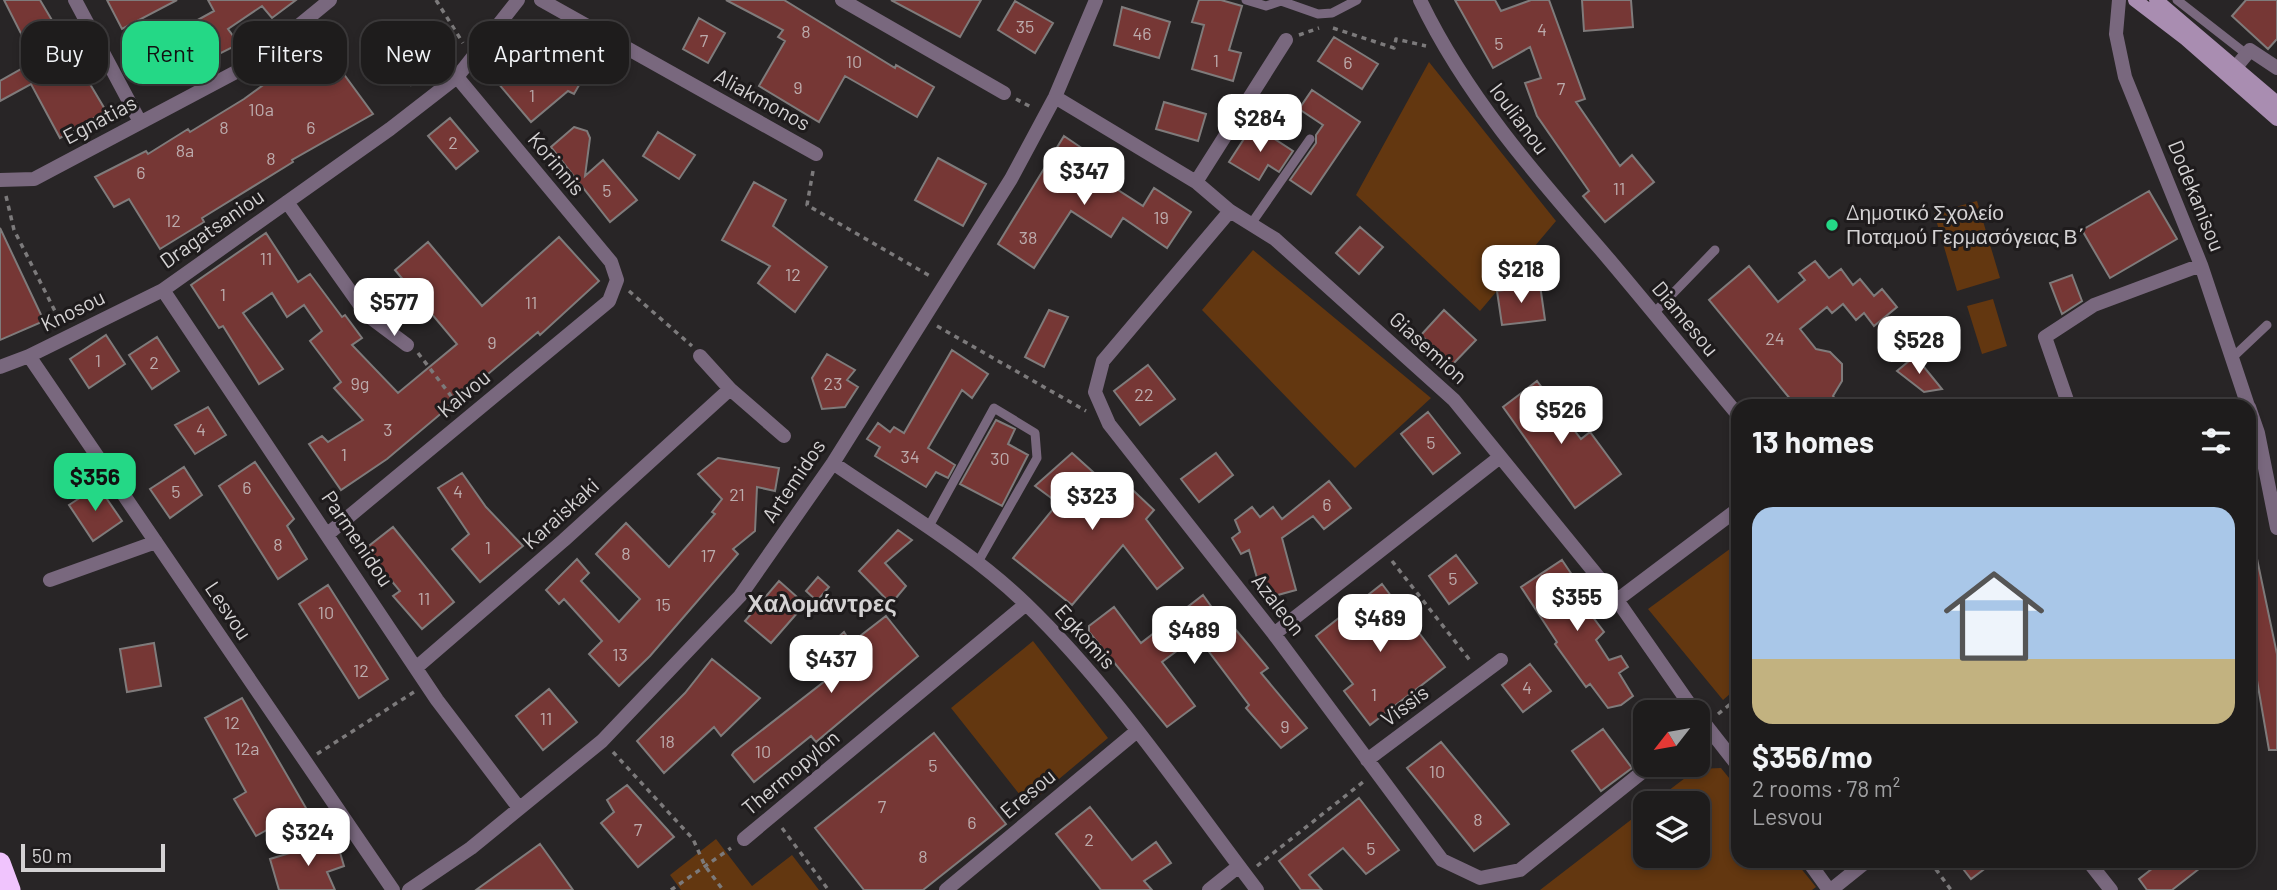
<!DOCTYPE html>
<html lang="en">
<head>
<meta charset="utf-8">
<style>
	body { margin:0; font-family:Barlow,sans-serif; background:#2b2929; color:#f1f3f6; height:100vh; display:flex; flex-direction:column; font-size:26px; white-space:nowrap }
	* { box-sizing:border-box; margin:0 }
	p { font-size:23px; color:#a1a1a3 }
	.icon { flex:none; width:38px; height:38px; fill:none; stroke:currentColor; stroke-width:2; stroke-linecap:round; stroke-linejoin:round }
	.map { position:relative; flex:1; overflow:hidden }
	.sheet { position:absolute; left:1731px; top:399px; width:525px; height:469px; display:flex; flex-direction:column; background:#1e1c1c; border-radius:21px; box-shadow:0 4px 10px #0003,0 0 0 2px #3c3a3b }
	.sheet>* { flex:none }
	.hud { position:absolute; left:21px; top:21px; width:665px; height:63px; display:flex; gap:14px }
	.needle { width:46px; rotate:239deg }
	.buttons { position:absolute; left:1633px; top:700px; display:grid; gap:14px }
	.buttons a { display:grid; place-items:center; width:77px; height:77px; border-radius:14px; background:#1e1c1c; box-shadow:0 4px 10px #0003,0 0 0 2px #3c3a3b; font-size:35px }
	.scale { position:absolute; left:21px; bottom:18px; width:144px; box-sizing:border-box; padding-left:7px; border:4px solid #d4d2d3; border-top:0; font-size:19px; line-height:24px; white-space:nowrap; color:#d4d2d3; -webkit-text-stroke:5px #1e1b1c; paint-order:stroke }
	.price { position:absolute; translate:-50% -60px; padding:0 16px; border-radius:14px; background:#fff; color:#222; font-size:23px; line-height:46px; filter:drop-shadow(0 2px 4px #0008) }
	.price::after { content:''; position:absolute; left:50%; top:42px; width:21px; height:16px; margin-left:-10px; background:inherit; clip-path:polygon(0 0,100% 0,50% 100%) }
	.price.active { background:#24d886; color:#111 }
	ul { padding:0; list-style:none }
	li { display:grid; align-content:center; gap:14px; height:371px; padding:0 21px }
	li span { display:grid; place-items:center; height:217px; border-radius:21px; color:#555 }
	li>.icon { margin-inline-start:auto }
	span .icon { width:126px; height:126px; fill:#fffc; stroke-width:1 }
	li b { font-size:30px }
	h2 { display:flex; justify-content:space-between; align-items:center; height:84px; padding:0 21px; font-size:30px }
	.chip { padding:0 24px; border-radius:21px; background:#1e1c1c; box-shadow:0 4px 10px #0003,0 0 0 2px #3c3a3b; font-size:24px; line-height:63px }
	.chip.active { background:#24d886; color:#111 }
	.map>svg:first-child { display:block }
	.green { fill:#633710 }
	.building { fill:#763735; stroke:#7f7b7b; stroke-width:2 }
	.lines { fill:none; stroke-linecap:round; stroke-linejoin:round }
	.path { stroke:#7c7a7b; stroke-width:3.5; stroke-dasharray:5 5; stroke-linecap:butt }
	.lane { stroke:#79687e; stroke-width:9 }
	.street { stroke:#79687e; stroke-width:14 }
	.secondary { stroke:#a98db1; stroke-width:14 }
	.highway { stroke:#f0c4fd; stroke-width:21 }
	.poi-dot { fill:#24d886; stroke:#1e1b1c; stroke-width:2.5 }
	.labels { text-anchor:middle; stroke-width:6; stroke-linejoin:round; paint-order:stroke }
	.number-label { font-size:18px; fill:#bcabac }
	.street-label { font-size:21px; fill:#d4d2d3; stroke:#1e1b1c }
	.poi-label { font-size:21px; fill:#d4d2d3; stroke:#1e1b1c; text-anchor:start }
	.quarter-label { font-size:24px; font-weight:bold; fill:#d4d2d3; stroke:#1e1b1c }
</style>
</head>
<body>
<div class="map">
<svg width="2277" height="890" viewBox="0 0 2277 890">
	<rect width="100%" height="100%" fill="#282526"/>
	<path class="green" d="M1429 62 1556 221 1480 311 1356 195Z
		M1977 201 2000 278 1957 291 1934 213Z
		M1253 250 1431 398 1355 468 1202 310Z
		M1993 299 2007 346 1982 354 1967 306Z
		M1738 543V687L1723 700 1648 609Z
		M1033 641 1108 738 1028 805 951 708Z
		M1721 768 1738 789V861H1795L1816 887 1812 890H1540L1645 809V856H1698V803H1652L1697 769Z
		M716 839 752 886 792 855 819 890H681L670 875Z"/>
	<path class="building" d="M4 0H40L106 111 60 138 31 84 0 101V81L35 61Z
		M107 0H177L122 29Z
		M208 0H296L272 18 262 6 228 29 239 44 219 54 217 50 178 72 171 61 138 79 127 59 214 11Z
		M726 0H784L895 68 896 65 934 87 917 117 845 76 819 122 759 86 785 41 778 37 783 30Z
		M891 0H981L960 37Z
		M1199 0H1221L1242 6 1229 50 1241 53 1233 81 1192 69 1204 25 1192 22Z
		M1455 0H1495L1501 11 1531 0H1549L1585 99 1576 102 1620 166 1632 155 1654 182 1605 222 1583 196 1589 191 1537 116 1525 83 1541 78 1530 47 1493 68Z
		M1582 0H1631L1633 27 1584 31Z
		M2246 0H2277V39L2268 49 2232 16Z
		M1015 1 1053 23 1035 53 998 30Z
		M1122 7 1170 22 1159 58 1114 45Z
		M699 18 725 33 708 63 683 49Z
		M422 23 449 57 411 85 384 51Z
		M1334 37 1378 64 1362 89 1318 61Z
		M546 38 591 64 574 94 568 91 531 122 497 82 511 71 521 83Z
		M321 43 373 114 292 160 293 162 202 218 204 222 160 249 129 199 114 207 95 177 146 151 148 154 188 129 190 132 244 99Z
		M1312 90 1360 122 1311 194 1290 180 1316 143V135L1323 125 1299 109Z
		M1164 102 1206 114 1198 141 1156 129Z
		M450 118 478 151 456 169 428 136Z
		M1253 125 1293 151 1279 172 1268 165 1259 180 1229 162Z
		M574 127 587 131 590 138 585 176 603 160 637 200 610 222 551 147Z
		M658 132 695 155 679 179 643 156Z
		M1064 136 1092 155 1084 168 1143 206 1154 188 1191 212 1167 248 1123 218 1111 237 1071 211 1034 268 998 244Z
		M938 158 986 184 963 226 915 200Z
		M754 182 786 200 773 226 827 267 795 312 758 283 770 266 722 240Z
		M2149 191 2177 239 2110 278 2082 230Z
		M1360 227 1383 247 1359 274 1336 253Z
		M0 228 44 321 0 340Z
		M266 233 298 282 310 274 342 317 345 315 362 338 352 345 398 393 457 344 395 270 428 242 482 306 559 237 599 281 540 335 538 332 387 459 341 490 309 444 322 436 328 442 363 420 334 388 341 382 310 341 322 331 304 305 287 317 272 293 243 313 283 369 259 384 223 326 219 328 191 285Z
		M1815 261 1829 278 1841 269 1853 285 1860 279 1874 296 1882 289 1897 307 1874 326 1864 313 1856 320 1843 304 1832 313 1827 307 1800 329 1816 349 1830 352 1842 364V381L1833 396 1841 406H1796L1709 300 1749 266 1778 302 1805 280 1799 273Z
		M2072 275 2082 301 2062 314 2050 283Z
		M1540 285 1545 320 1502 325 1497 291Z
		M1049 310 1068 317 1044 367 1025 357Z
		M1444 310 1476 340 1452 365 1421 335Z
		M106 335 125 364 89 388 70 359Z
		M157 337 179 371 152 389 129 355Z
		M952 350 988 374 972 398 962 390 928 448 955 465 948 478 936 472 926 487 875 456 880 447 867 439 878 423 890 432 894 427 904 433Z
		M827 354 855 370 847 380 858 387 845 407 822 409 812 378Z
		M1915 356 1942 389 1924 392 1897 371Z
		M1148 365 1175 399 1140 425 1114 391Z
		M1537 381 1581 439 1590 432 1621 474 1575 508 1503 407Z
		M208 407 226 435 195 454 175 425Z
		M1428 412 1460 453 1433 474 1401 434Z
		M996 420 1015 429 1008 444 1028 455 1002 506 960 484Z
		M1072 453 1112 489 1121 479 1154 510 1146 519 1183 568 1157 589 1123 545 1072 605 1013 558 1058 503 1035 486Z
		M1216 453 1233 475 1199 502 1181 479Z
		M718 458 779 468 775 491 757 487 755 531 733 549 738 554 650 656 619 686 589 654 602 641 564 599 559 604 546 590 577 559 589 573 581 581 619 622 640 599 596 554 626 523 669 567 715 514 712 512 722 499 698 474Z
		M255 462 294 519 287 526 307 559 278 579 219 486Z
		M184 467 202 495 170 518 150 489Z
		M462 473 486 507 523 546 480 582 452 549 469 534 438 488Z
		M1329 481 1351 508 1324 529 1313 516 1282 538 1296 590 1263 599 1249 550 1241 554 1232 538 1240 532 1235 520 1252 507 1260 517 1273 507 1282 519Z
		M98 486 122 521 93 541 69 505Z
		M393 527 454 602 422 629 393 596 400 591 365 549Z
		M898 530 912 540 885 563 906 586 891 604 859 571Z
		M2256 554 2277 654V750H2269L2254 663 2249 664V555Z
		M1456 555 1477 583 1449 604 1429 576Z
		M1562 560 1589 600 1583 604 1604 632 1596 640 1609 660 1621 656 1628 667 1619 673 1633 696 1621 705 1608 708 1590 684 1586 687 1555 644 1557 642 1521 587Z
		M818 577 829 587 817 601 806 591Z
		M779 581 805 604 771 643 745 621Z
		M1382 584 1445 667 1370 725 1344 691 1353 684 1316 636Z
		M328 585 388 679 359 698 299 604Z
		M1203 595 1231 634 1236 630 1268 668 1261 673 1307 728 1281 748 1246 708 1249 705 1197 636 1162 662 1195 706 1167 727 1089 632V626L1114 607 1141 643Z
		M886 616 918 656 816 742 811 736 754 782 732 755 734 752 830 677 814 658 844 632 851 643Z
		M154 643 161 686 127 692 120 649Z
		M712 659 760 698 721 736 714 727 664 773 637 741 685 693Z
		M1530 664 1551 691 1523 712 1502 685Z
		M549 689 577 722 543 750 516 716Z
		M242 698 306 808 256 836 234 799 246 792 205 718Z
		M1603 729 1632 768 1601 791 1572 751Z
		M934 733 1006 824 923 890H864L815 828Z
		M1441 742 1509 824 1474 851 1407 768Z
		M627 785 674 837 638 867 601 823 614 812 607 800Z
		M1359 798 1399 850 1366 874 1343 848 1309 875 1322 890H1301L1279 861Z
		M1090 807 1132 860 1156 842 1171 863 1144 881 1152 890H1101L1056 834Z
		M336 839 344 866 327 872 335 890H279L270 859Z
		M540 844 573 890H476Z
		M1957 861H1995L1971 879Z
		M2162 861H2209L2172 890H2147L2139 879Z"/>
	<g class="lines">
		<path class="path" d="M436 0 463 43
			M1333 28 1394 48 1396 39 1426 46
			M1299 35 1319 28
			M1016 99 1031 107
			M813 171 807 205 930 276
			M6 196 14 230 61 323
			M629 291 692 346
			M937 326 1086 411
			M418 353 458 405
			M1392 561 1472 663
			M1718 714 1738 698
			M613 752 693 839 705 866 723 890
			M317 754 414 692
			M782 828 827 888
			M1930 861 1951 890
			M1257 866 1363 782
			M671 890 731 848"/>
		<path class="lane" d="M1246 0 1266 6 1281 1 1318 14 1332 13 1357 0
			M2177 0 2245 53
			M1251 224 1310 139
			M1653 314 1715 250
			M2232 358 2267 325
			M928 528 994 408 1035 433 1037 458 978 562"/>
		<path class="street" d="M75 0 140 122
			M541 0 816 154
			M842 0 1004 93
			M1420 0C1465 94 1533 172 1601 250 1647 304 1692 360 1738 415
			M2119 0 2116 34 2125 77 2201 265 2248 406
			M2236 67 2250 50 2277 68
			M1055 97 1196 182 1230 211 1275 239 1454 400 1617 600 1695 712
			M0 180 34 179 253 63 330 0
			M1196 182 1286 40
			M287 202 367 315 407 345
			M1230 211 1103 361 1095 392 1109 424 1274 634 1442 860 1480 878 1520 870 1651 765
			M163 290 437 700 519 808
			M29 356 393 890
			M700 356 730 389 784 436
			M0 367 29 356 163 290 390 129 457 77 518 0
			M2069 406 2045 337 2094 305 2201 265
			M2249 407 2258 433 2277 528
			M833 463C898 508 969 549 1026 604 1114 689 1183 793 1257 890
			M329 533 609 301 617 280 611 262 457 77
			M50 580 156 542
			M1617 600 1738 509
			M1274 634 1500 457
			M417 667 564 540 730 389
			M1698 715 1738 766
			M1367 760 1501 660
			M744 839 1026 604
			M1808 861 1829 890
			M2088 861 2111 890
			M409 890 471 848 602 741 740 596 833 463 1011 179 1055 97 1096 0
			M946 890 1137 731
			M1209 890 1239 866
			M1831 890 1867 861"/>
		<path class="secondary" d="M2135 0 2186 39 2277 119
			M2156 0 2277 103"/>
		<path class="highway" d="M0 863 10 890"/>
	</g>
	<circle class="poi-dot" cx="1832" cy="225" r="7"/>
	<g class="labels">
		<g class="number-label">
			<text x="1025" y="33">35</text>
			<text x="1542" y="36">4</text>
			<text x="806" y="38">8</text>
			<text x="1142" y="40">46</text>
			<text x="704" y="47">7</text>
			<text x="1499" y="50">5</text>
			<text x="1216" y="67">1</text>
			<text x="854" y="68">10</text>
			<text x="1348" y="69">6</text>
			<text x="798" y="94">9</text>
			<text x="1561" y="95">7</text>
			<text x="532" y="102">1</text>
			<text x="261" y="116">10a</text>
			<text x="224" y="134">8</text>
			<text x="311" y="134">6</text>
			<text x="453" y="149">2</text>
			<text x="185" y="157">8a</text>
			<text x="271" y="165">8</text>
			<text x="141" y="179">6</text>
			<text x="1619" y="195">11</text>
			<text x="607" y="197">5</text>
			<text x="1161" y="224">19</text>
			<text x="173" y="227">12</text>
			<text x="1028" y="244">38</text>
			<text x="266" y="265">11</text>
			<text x="793" y="281">12</text>
			<text x="223" y="301">1</text>
			<text x="531" y="309">11</text>
			<text x="1775" y="345">24</text>
			<text x="492" y="349">9</text>
			<text x="98" y="367">1</text>
			<text x="154" y="369">2</text>
			<text x="360" y="390">9g</text>
			<text x="833" y="390">23</text>
			<text x="1144" y="401">22</text>
			<text x="201" y="436">4</text>
			<text x="388" y="436">3</text>
			<text x="1431" y="449">5</text>
			<text x="344" y="461">1</text>
			<text x="910" y="463">34</text>
			<text x="1000" y="465">30</text>
			<text x="247" y="494">6</text>
			<text x="176" y="498">5</text>
			<text x="458" y="498">4</text>
			<text x="737" y="501">21</text>
			<text x="1327" y="511">6</text>
			<text x="278" y="551">8</text>
			<text x="488" y="554">1</text>
			<text x="626" y="560">8</text>
			<text x="708" y="562">17</text>
			<text x="1453" y="585">5</text>
			<text x="424" y="605">11</text>
			<text x="663" y="611">15</text>
			<text x="326" y="619">10</text>
			<text x="620" y="661">13</text>
			<text x="361" y="677">12</text>
			<text x="1527" y="694">4</text>
			<text x="1374" y="701">1</text>
			<text x="546" y="725">11</text>
			<text x="232" y="729">12</text>
			<text x="1285" y="733">9</text>
			<text x="667" y="748">18</text>
			<text x="247" y="755">12a</text>
			<text x="763" y="758">10</text>
			<text x="933" y="772">5</text>
			<text x="1437" y="778">10</text>
			<text x="882" y="813">7</text>
			<text x="1478" y="826">8</text>
			<text x="972" y="829">6</text>
			<text x="638" y="836">7</text>
			<text x="1089" y="846">2</text>
			<text x="1371" y="855">5</text>
			<text x="923" y="863">8</text>
		</g>
		<g class="street-label">
			<text transform="translate(762 100) rotate(29)" y="7">Aliakmonos</text>
			<text transform="translate(1519 119) rotate(53)" y="7">Ioulianou</text>
			<text transform="translate(100 120) rotate(-28)" y="7">Egnatias</text>
			<text transform="translate(556 164) rotate(50)" y="7">Korinnis</text>
			<text transform="translate(2196 196) rotate(68)" y="7">Dodekanisou</text>
			<text transform="translate(212 229) rotate(-35)" y="7">Dragatsaniou</text>
			<text transform="translate(73 311) rotate(-26)" y="7">Knosou</text>
			<text transform="translate(1685 319) rotate(50)" y="7">Diamesou</text>
			<text transform="translate(1428 348) rotate(42)" y="7">Giasemion</text>
			<text transform="translate(464 394) rotate(-40)" y="7">Kalvou</text>
			<text transform="translate(794 481) rotate(-56)" y="7">Artemidos</text>
			<text transform="translate(561 514) rotate(-42)" y="7">Karaiskaki</text>
			<text transform="translate(357 539) rotate(56)" y="7">Parmenidou</text>
			<text transform="translate(1278 605) rotate(52)" y="7">Azaleon</text>
			<text transform="translate(228 611) rotate(56)" y="7">Lesvou</text>
			<text transform="translate(1085 637) rotate(48)" y="7">Egkomis</text>
			<text transform="translate(1405 706) rotate(-37)" y="7">Vissis</text>
			<text transform="translate(791 773) rotate(-40)" y="7">Thermopylon</text>
			<text transform="translate(1028 794) rotate(-40)" y="7">Eresou</text>
		</g>
		<g class="poi-label">
			<text x="1846" y="220">Δημοτικό Σχολείο<tspan x="1846" dy="24">Ποταμού Γερμασόγειας Β΄</tspan></text>
		</g>
		<g class="quarter-label">
			<text x="822" y="612">Χαλομάντρες</text>
		</g>
	</g>
</svg>
<div class="buttons">
<a><svg class="needle" viewBox="-14 -14 28 28"><path d="M0-13l5 13h-10z" fill="#e53935"/><path d="M0 13l5-13h-10z" fill="#a1a1a3"/></svg></a>
<a><svg class="icon" aria-label="layers" viewBox="0 0 24 24"><path d="M12 4l9 5-9 5-9-5zM3 14l9 5 9-5"/></svg></a>
</div>
<div class="scale">50 m</div>
<b class="price" style="left:1260px;top:154px">$284</b>
<b class="price" style="left:1084px;top:207px">$347</b>
<b class="price" style="left:1521px;top:305px">$218</b>
<b class="price" style="left:394px;top:338px">$577</b>
<b class="price" style="left:1919px;top:376px">$528</b>
<b class="price" style="left:1561px;top:446px">$526</b>
<b class="price active" style="left:95px;top:513px">$356</b>
<b class="price" style="left:1092px;top:532px">$323</b>
<b class="price" style="left:1577px;top:633px">$355</b>
<b class="price" style="left:1380px;top:654px">$489</b>
<b class="price" style="left:1194px;top:666px">$489</b>
<b class="price" style="left:831px;top:695px">$437</b>
<b class="price" style="left:308px;top:868px">$324</b>
<div class="hud">
<a class="chip">Buy</a>
<a class="chip active">Rent</a>
<a class="chip">Filters</a>
<a class="chip">New</a>
<a class="chip">Apartment</a>
</div>
<section class="sheet">
<h2>13 homes<svg class="icon" aria-label="filters" viewBox="0 0 24 24"><path d="M4 7h16M4 17h16"/><circle cx="9" cy="7" r="2"/><circle cx="15" cy="17" r="2"/></svg></h2>
<ul>
<li><span style="background:linear-gradient(#a9c7e8 70%,#c2b280 0)"><svg class="icon" aria-label="home" viewBox="0 0 24 24"><path d="M3 11l9-7 9 7M6 9v11h12V9"/></svg></span><div><b>$356/mo</b><p>2 rooms · 78 m²</p><p>Lesvou</p></div></li>
</ul>
</section>
</div>
</body>
</html>
